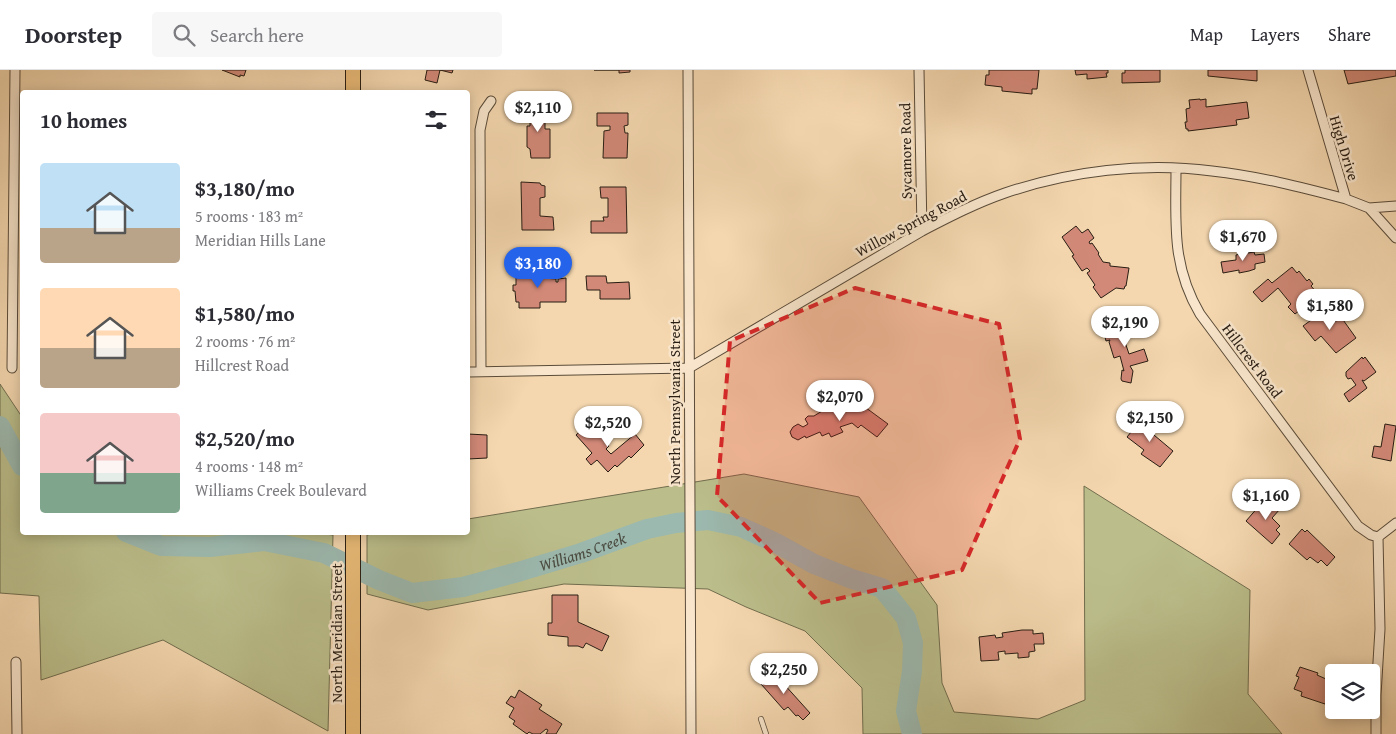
<!DOCTYPE html>
<html lang="en">
<head>
<meta charset="utf-8">
<style>
	body { margin:0; font-family:"Gentium Book Plus",serif; background:#f7f7f7; color:#2b2b33; height:100vh; display:flex; flex-direction:column; font-size:19px; white-space:nowrap }
	* { box-sizing:border-box; margin:0 }
	p { font-size:16px; color:#7c7c81 }
	.icon { flex:none; width:28px; height:28px; fill:none; stroke:currentColor; stroke-width:2; stroke-linecap:round; stroke-linejoin:round }
	.map { position:relative; flex:1; overflow:hidden }
	.side { position:absolute; left:20px; top:20px; width:450px; height:445px; display:flex; flex-direction:column; background:#fff; border-radius:5px; box-shadow:0 2px 12px #0003 }
	.side>* { flex:none }
	.tools { position:absolute; left:1325px; top:594px; display:grid; gap:10px }
	.tools a { display:grid; place-items:center; width:55px; height:55px; border-radius:5px; background:#fff; box-shadow:0 2px 12px #0003; font-size:25px }
	.price { position:absolute; translate:-50% -42px; padding:0 11px; border-radius:18px; background:#fff; color:#222; font-size:16px; line-height:32px; filter:drop-shadow(0 1px 2px #0008) }
	.price::after { content:''; position:absolute; left:50%; top:30px; width:15px; height:11px; margin-left:-8px; background:inherit; clip-path:polygon(0 0,100% 0,50% 100%) }
	.price.selected { background:#2563eb; color:#fff }
	ul { padding:0; list-style:none }
	li { display:flex; align-items:center; gap:15px; height:125px; padding:0 20px }
	li span { display:grid; place-items:center; flex:none; width:140px; height:100px; border-radius:5px; color:#555 }
	li>.icon { margin-inline-start:auto }
	span .icon { width:60px; height:60px; fill:#fffc; stroke-width:1 }
	li b { font-size:21px }
	h2 { display:flex; justify-content:space-between; align-items:center; height:60px; padding:0 20px; font-size:21px }
	header { display:flex; align-items:center; gap:30px; box-sizing:border-box; height:70px; padding:0 25px; background:#fff; border-bottom:1px solid #e1e1e2 }
	header strong { font-size:24px }
	nav { display:flex; gap:28px; margin-inline-start:auto; font-size:18px }
	.search { width:350px; height:45px; background:#f7f7f7; display:flex; align-items:center; gap:12px; box-sizing:border-box; padding:0 18px; border-radius:5px; color:#7c7c81; font-size:19px }
	.map>svg:first-child { display:block }
	.green { fill:#bbbe8b; stroke:#716d4e }
	.lines { fill:none; stroke-linecap:round; stroke-linejoin:round }
	.river { stroke:#9cb9af; stroke-width:20 }
	.building { fill:#d28978; stroke:#271c12 }
	.lane-casing { stroke:#5a4b39; stroke-width:6 }
	.street-casing { stroke:#5a4b39; stroke-width:11 }
	.primary-casing { stroke:#271c12; stroke-width:16 }
	.lane { stroke:#f8e5cb; stroke-width:4.5 }
	.street { stroke:#f8e5cb; stroke-width:9 }
	.primary { stroke:#eabc78; stroke-width:14 }
	.marked { fill:#d62828; fill-opacity:0.2; stroke:#d62828; stroke-width:4; stroke-dasharray:10 6; stroke-linejoin:round }
	.labels { text-anchor:middle; stroke-width:5; stroke-linejoin:round; paint-order:stroke }
	.street-label { font-size:15px; fill:#271c12; stroke:#f8e5cb }
	.water-label { font-size:16px; font-style:italic; fill:#4a4b41; stroke:#f8e5cb }
</style>
</head>
<body>
<header>
<strong>Doorstep</strong>
<div class="search"><svg class="icon" aria-label="search" viewBox="0 0 24 24"><circle cx="10" cy="10" r="6"/><path d="M15 15l6 6"/></svg>Search here</div>
<nav><a>Map</a><a>Layers</a><a>Share</a></nav>
</header>
<div class="map">
<svg width="1396" height="664" viewBox="0 0 1396 664">
	<rect width="100%" height="100%" fill="#f4d7af"/>
	<filter id="stains"><feTurbulence type="fractalNoise" baseFrequency=".004" numOctaves="4"/><feColorMatrix values="0 0 0 0 .2 0 0 0 0 .09 0 0 0 0 .02 0 0 0 .5 -.17"/></filter>
	<radialGradient id="worn" r=".72"><stop offset=".6" stop-color="#630" stop-opacity="0"/><stop offset="1" stop-color="#630" stop-opacity=".3"/></radialGradient>
	<path class="green" d="M0 314 22 347V462H309L333 465 328 661 163 570 41 610 39 526 0 523Z
		M744 404 859 427 937 535 942 613 954 642 1038 649 1085 630 1084 416 1250 520 1248 624 1282 664H863L862 618 805 561 746 537 708 519 564 514 428 540 367 524V465L381 462H468V449Z"/>
	<g class="lines">
		<g class="river">
			<path d="M0 356 22 396"/>
			<path id="s1" d="M126 462 161 476 210 477 264 471 324 483 379 510 412 523 463 517 518 502 581 483 647 459 676 453 708 450 741 457 776 473 814 494 852 509 882 518 906 548 913 573 912 601 906 641 912 664"/>
		</g>
	</g>
	<path class="building" d="M222 0H246L244 6 240 5V7Z
		M427 0H453L452 3 440 0 437 13 425 10Z
		M594 0H630V2L619 3V0Z
		M989 0H1039L1037 19H1032V24L1002 21V17L985 15 986 5H989Z
		M1075 0H1108V3H1106L1107 7 1087 9V4L1076 5Z
		M1125 0H1160V12L1122 13V3H1125Z
		M1208 0H1257V11L1208 6Z
		M1344 0H1396V6L1348 14Z
		M1200 29V30L1206 29V37L1247 32 1249 48 1236 50 1237 55 1188 61V59H1186L1185 52H1187L1186 39 1190 38 1189 30Z
		M529 36H545V59H550V88H531L530 79 527 77V56H530V51H528Z
		M597 43H628V55L624 56 625 63H628L627 88H603L604 61 610 60V56H597Z
		M521 112 540 113 541 115 545 116V127L540 128V146L553 147 554 160H522Z
		M600 117H626L627 163H591V151H604L603 147H608V128H601Z
		M1076 156 1082 163 1088 159 1094 168 1089 172 1090 174 1092 173 1099 183 1098 184 1103 192 1110 193V196L1129 198 1126 216H1125L1124 219 1116 218 1101 228 1093 217 1095 215 1087 203 1090 201 1087 198 1082 201 1072 186 1074 185 1062 167Z
		M1246 179 1248 183 1254 182 1255 185 1264 184 1265 192 1255 194V199L1249 201 1239 203V200L1223 203 1221 192 1236 190V185L1240 184 1241 180Z
		M1292 197 1297 203 1299 201 1307 211 1309 209 1313 214 1311 216 1319 225 1295 244 1288 237 1291 234 1278 218 1262 232 1253 222 1268 209 1272 213Z
		M523 198H543V208L556 209V212H558V209L566 208V232H540V238H519V232H516L515 221H513V215H516V205H523Z
		M586 206H606L607 213 629 212 630 229H600V220H587Z
		M1325 240 1335 252 1341 247 1356 268 1336 283 1321 266 1315 271 1303 256Z
		M1118 252 1120 258 1137 253 1140 264 1124 269 1129 284 1144 279 1148 291 1130 296 1133 301 1131 313 1122 311 1121 309 1122 300 1124 301 1120 286 1114 288 1109 272 1110 270 1106 271 1104 263 1112 261 1110 254Z
		M1362 287 1363 289 1365 287 1376 302 1364 311 1362 310 1367 318 1349 332 1344 324 1356 315 1351 308 1348 309 1346 306V302Z
		M858 332 888 354 877 367 861 355 858 358 852 353 840 357 843 362 831 367 829 363 822 366 820 362 806 368 805 366 798 370 792 367 790 362 793 357 798 354 803 357 808 354 805 349 808 346H814L822 341 841 335 842 338 852 333 855 336Z
		M1144 346 1153 354 1148 360 1173 381 1160 397 1141 384 1144 380 1127 367Z
		M1385 354 1396 356 1391 391 1372 387 1374 376 1381 377Z
		M592 355 605 368 603 369 609 376 606 379 611 384 635 364 644 375 631 388 629 386 617 397 615 395 608 402 597 390 591 395 586 389 592 383 576 365 585 357 587 359Z
		M468 364 487 365V388L468 389Z
		M1266 428 1280 439 1272 448 1280 456 1276 460 1280 464 1272 474 1246 451Z
		M1302 459 1305 462 1307 460 1335 487 1327 496 1321 490 1318 493 1310 487 1307 490 1289 474Z
		M552 525H578V552L609 566 602 581 586 573 583 578 578 576H568V567L548 565V553H552Z
		M1022 560H1033V564L1043 563 1044 574H1034L1035 581 1029 582V587L1018 588V583L1005 584V581L998 582 999 590 981 591 979 567 995 565 996 568 1003 567 1002 563Z
		M1300 597 1318 603 1317 605 1326 609 1330 597 1341 601V602H1334V627L1328 625 1325 634 1301 626 1302 622 1294 619 1299 607 1296 606Z
		M781 600 788 609 783 613 810 643 803 650 798 645 796 646 788 637 784 640 761 614 772 605 774 606Z
		M519 620 542 635 539 639 562 654 556 664H546L548 660 546 659 540 664H533L529 662 527 664 513 654 515 651 509 647 514 638 506 633 511 626 515 628Z"/>
	<g class="lines">
		<g class="lane-casing">
			<path id="lane" d="M761 649 766 664"/>
		</g>
		<g class="street-casing">
			<path id="street" d="M688 0 691 664
				M919 0 922 161
				M1308 0 1346 129 1369 138 1396 168
				M1176 98C1176 152 1171 195 1200 244L1358 456 1371 465 1378 467
				M1369 138 1396 136
				M12 298 15 0
				M481 301 480 60 484 41 491 31
				M468 302 689 298 922 161C949 147 976 133 1005 123 1070 101 1143 92 1212 101 1257 106 1301 117 1346 129
				M1378 467 1396 453
				M16 592 17 664
				M1376 664V625L1380 559 1378 467"/>
		</g>
		<g class="primary-casing">
			<path id="primary" d="M353 0V22
				M353 462V664"/>
		</g>
		<use href="#lane" class="lane"/>
		<use href="#street" class="street"/>
		<use href="#primary" class="primary"/>
	</g>
	<path class="marked" d="M855 218 999 254 1020 369 962 500 820 533 717 426 730 271Z"/>
	<g class="labels">
		<g class="street-label">
			<text transform="translate(1344 78) rotate(73)" y="5">High Drive</text>
			<text transform="translate(906 81) rotate(-91)" y="5">Sycamore Road</text>
			<text transform="translate(911 154) rotate(-28)" y="5">Willow Spring Road</text>
			<text transform="translate(1252 291) rotate(53)" y="5">Hillcrest Road</text>
			<text transform="translate(675 332) rotate(-90)" y="5">North Pennsylvania Street</text>
			<text transform="translate(337 563) rotate(-90)" y="5">North Meridian Street</text>
		</g>
		<g class="water-label">
			<text dy="6" stroke="none"><textPath href="#s1" startOffset="475">Williams Creek</textPath></text>
		</g>
	</g>
	<rect width="100%" height="100%" filter="url(#stains)"/>
	<rect width="100%" height="100%" fill="url(#worn)"/>
</svg>
<div class="tools">
<a><svg class="icon" aria-label="layers" viewBox="0 0 24 24"><path d="M12 4l9 5-9 5-9-5zM3 14l9 5 9-5"/></svg></a>
</div>
<b class="price" style="left:538px;top:63px">$2,110</b>
<b class="price" style="left:1243px;top:192px">$1,670</b>
<b class="price selected" style="left:538px;top:219px">$3,180</b>
<b class="price" style="left:1330px;top:261px">$1,580</b>
<b class="price" style="left:1125px;top:278px">$2,190</b>
<b class="price" style="left:840px;top:352px">$2,070</b>
<b class="price" style="left:1150px;top:373px">$2,150</b>
<b class="price" style="left:608px;top:378px">$2,520</b>
<b class="price" style="left:1266px;top:451px">$1,160</b>
<b class="price" style="left:784px;top:625px">$2,250</b>
<section class="side">
<h2>10 homes<svg class="icon" aria-label="filters" viewBox="0 0 24 24"><path d="M4 7h16M4 17h16"/><circle cx="9" cy="7" r="2"/><circle cx="15" cy="17" r="2"/></svg></h2>
<ul>
<li><span style="background:linear-gradient(#bfe0f5 65%,#b9a48a 0)"><svg class="icon" aria-label="home" viewBox="0 0 24 24"><path d="M3 11l9-7 9 7M6 9v11h12V9"/></svg></span><div><b>$3,180/mo</b><p>5 rooms · 183 m²</p><p>Meridian Hills Lane</p></div></li>
<li><span style="background:linear-gradient(#ffd9b3 60%,#b9a48a 0)"><svg class="icon" aria-label="home" viewBox="0 0 24 24"><path d="M3 11l9-7 9 7M6 9v11h12V9"/></svg></span><div><b>$1,580/mo</b><p>2 rooms · 76 m²</p><p>Hillcrest Road</p></div></li>
<li><span style="background:linear-gradient(#f6c9c9 60%,#7fa58c 0)"><svg class="icon" aria-label="home" viewBox="0 0 24 24"><path d="M3 11l9-7 9 7M6 9v11h12V9"/></svg></span><div><b>$2,520/mo</b><p>4 rooms · 148 m²</p><p>Williams Creek Boulevard</p></div></li>
</ul>
</section>
</div>
</body>
</html>
